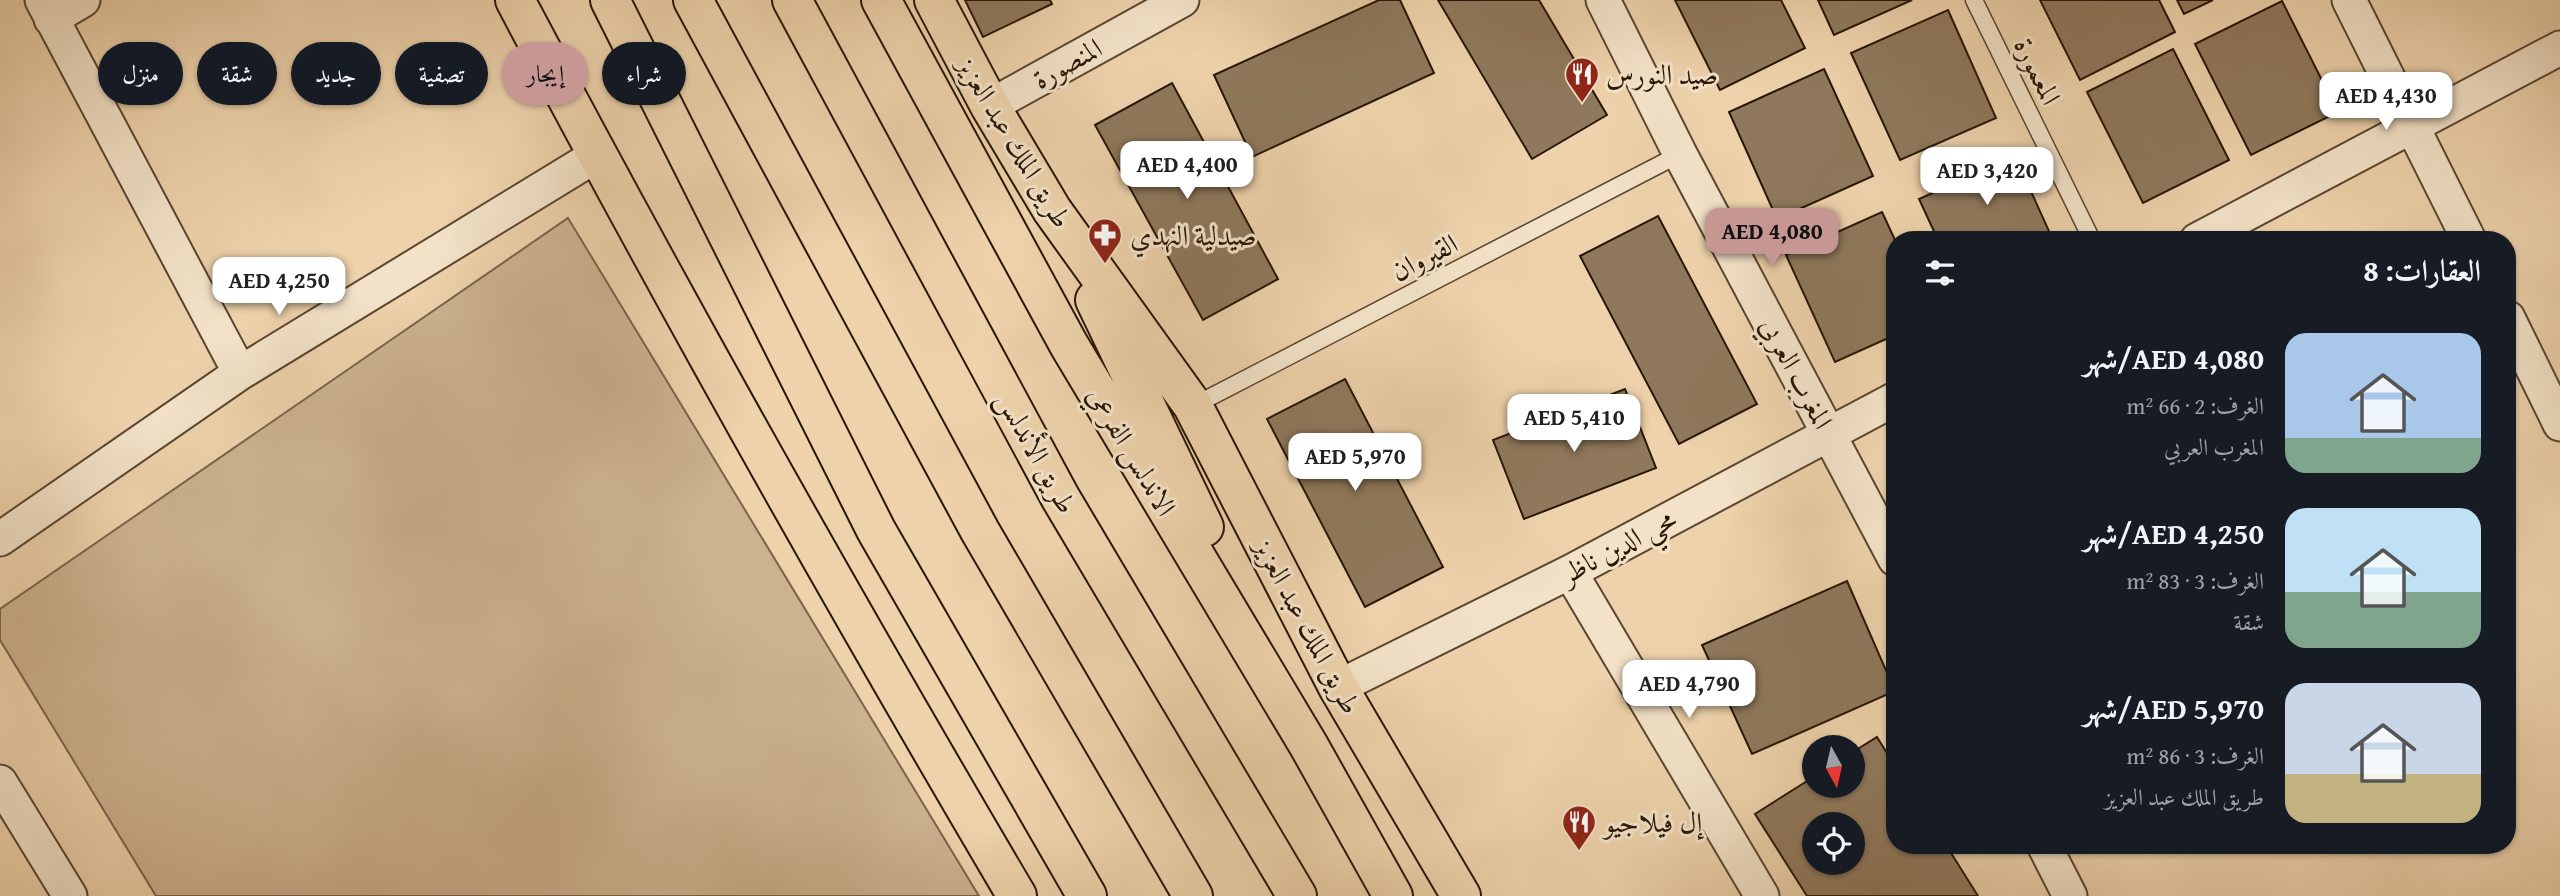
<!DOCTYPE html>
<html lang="ar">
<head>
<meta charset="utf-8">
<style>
	body { margin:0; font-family:"Gentium Book Plus",Amiri,serif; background:#20242c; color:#f1f3f6; direction:rtl; height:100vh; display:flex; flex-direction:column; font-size:26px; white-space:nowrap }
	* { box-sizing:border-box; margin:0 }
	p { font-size:23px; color:#9ea1a6 }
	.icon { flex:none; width:38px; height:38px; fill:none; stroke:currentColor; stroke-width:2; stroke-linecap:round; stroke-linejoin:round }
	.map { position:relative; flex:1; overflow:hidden; direction:ltr }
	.side { position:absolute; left:1886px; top:231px; width:630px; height:623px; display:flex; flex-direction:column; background:#171b24; border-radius:28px; box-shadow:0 2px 5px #0004; direction:rtl }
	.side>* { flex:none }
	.hud { position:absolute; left:21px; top:42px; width:665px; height:63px; direction:rtl; display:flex; gap:14px }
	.needle { width:46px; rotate:172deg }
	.tools { position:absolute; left:1802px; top:735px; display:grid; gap:14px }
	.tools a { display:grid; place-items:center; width:63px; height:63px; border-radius:50%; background:#171b24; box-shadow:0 2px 5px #0004; font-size:35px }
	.price { position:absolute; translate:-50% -60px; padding:0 16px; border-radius:14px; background:#fff; color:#222; font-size:23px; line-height:46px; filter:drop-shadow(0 2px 4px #0008) }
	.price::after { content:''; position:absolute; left:50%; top:42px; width:21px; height:16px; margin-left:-10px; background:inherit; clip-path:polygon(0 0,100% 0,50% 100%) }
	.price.selected { background:#c59692; color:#111 }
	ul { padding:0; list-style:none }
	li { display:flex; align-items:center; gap:21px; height:175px; padding:0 35px }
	li span { display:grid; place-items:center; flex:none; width:196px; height:140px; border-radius:21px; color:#555 }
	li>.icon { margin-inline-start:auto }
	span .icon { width:84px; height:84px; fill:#fffc; stroke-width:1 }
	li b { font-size:30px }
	h2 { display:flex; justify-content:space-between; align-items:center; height:84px; padding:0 35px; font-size:30px }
	.pill { padding:0 24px; border-radius:32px; background:#171b24; box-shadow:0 2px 5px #0004; font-size:24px; line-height:63px }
	.pill.selected { background:#c59692; color:#111 }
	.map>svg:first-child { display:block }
	.green { fill:#ccb28f; stroke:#7a644b; stroke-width:2 }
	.building { fill:#8f785c; stroke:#291607; stroke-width:2; fill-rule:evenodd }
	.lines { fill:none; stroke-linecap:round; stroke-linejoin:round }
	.service-casing { stroke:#5a4530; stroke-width:19 }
	.minor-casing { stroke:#5a4530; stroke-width:37 }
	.primary-casing { stroke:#291607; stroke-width:42 }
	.service { stroke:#f3e2c8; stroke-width:16 }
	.minor { stroke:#f3e2c8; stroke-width:33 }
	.primary { stroke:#edd2ab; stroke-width:38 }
	.labels { text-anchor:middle; stroke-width:6; stroke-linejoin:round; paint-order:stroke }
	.street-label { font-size:28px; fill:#291607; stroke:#f3e2c8 }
	.poi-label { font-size:28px; fill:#291607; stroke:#f3e2c8; text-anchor:start }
</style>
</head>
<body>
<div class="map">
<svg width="2560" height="896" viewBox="0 0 2560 896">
	<rect width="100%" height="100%" fill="#edd2ab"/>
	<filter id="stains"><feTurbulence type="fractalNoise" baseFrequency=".00286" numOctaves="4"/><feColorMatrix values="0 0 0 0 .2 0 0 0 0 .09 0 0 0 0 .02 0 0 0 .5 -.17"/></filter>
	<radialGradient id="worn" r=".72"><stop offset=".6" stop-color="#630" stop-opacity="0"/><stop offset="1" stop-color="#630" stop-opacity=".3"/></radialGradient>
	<path class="green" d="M568 218 979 896H156L0 640V609Z"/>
	<path class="building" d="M965 0H1050L1052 4 983 37Z
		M1379 0H1400L1434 73 1252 157 1214 75Z
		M1438 0H1539L1607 115 1532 159Z
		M1675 0H1781L1805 48 1720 90Z
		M1818 0H1912L1834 35Z
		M2040 0H2159L2175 32 2080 80Z
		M2177 0H2213L2184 14Z
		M2282 1 2338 112 2251 155 2195 44Z
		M1948 10 1996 118 1900 160 1851 53Z
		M2173 49 2229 160 2143 203 2087 92Z
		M1824 69 1873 176 1777 219 1729 112Z
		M1172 83 1278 279 1203 320 1095 125Z
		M2015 156 2053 240H1938L1919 199Z
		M1882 212 1895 240V335L1835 362 1786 255Z
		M1658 216 1757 404 1679 444 1580 256Z
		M1345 379 1443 567 1365 607 1267 419Z
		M1625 389 1656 468 1524 519 1493 440Z
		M1847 581 1895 691 1752 754 1702 645Z
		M1877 737 1895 766V845H1946L1978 896H1807L1755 814 1815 776V786H1853V752ZM1815 824H1853V863H1815Z"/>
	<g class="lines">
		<g class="service-casing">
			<path id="service" d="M1974 0 2092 240
				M1193 406 1680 154"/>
		</g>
		<g class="minor-casing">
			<path id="minor" d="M42 0 240 373
				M1603 0 1680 154 1895 559
				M2349 0 2469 240
				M51 19 83 0
				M990 106 1182 0
				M2197 240 2560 48
				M2508 318 2560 424
				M0 539 240 373 597 155
				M1570 572 1762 896
				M1338 687 1570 572 1895 399
				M0 782 70 896
				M2044 845 2070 896"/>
		</g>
		<g class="primary-casing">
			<path id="primary" d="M515 0C675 303 843 601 1017 896
				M610 0 876 530 1087 896
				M693 0 980 531 1193 896
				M792 0 1060 497 1297 896
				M881 0 1069 345 1309 746 1393 896
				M934 0 990 106 1052 210 1193 406 1338 687 1461 896
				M1095 300 1204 527"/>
		</g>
		<use href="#service" class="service"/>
		<use href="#minor" class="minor"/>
		<use href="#primary" class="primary"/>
	</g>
	<defs>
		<g id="restaurant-pin" transform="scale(1.75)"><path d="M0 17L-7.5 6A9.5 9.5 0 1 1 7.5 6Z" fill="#8f2418" stroke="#f3e2c8"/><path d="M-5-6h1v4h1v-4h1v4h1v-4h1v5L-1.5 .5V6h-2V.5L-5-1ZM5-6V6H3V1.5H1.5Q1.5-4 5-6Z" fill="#fff"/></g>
		<g id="pharmacy-pin" transform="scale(1.75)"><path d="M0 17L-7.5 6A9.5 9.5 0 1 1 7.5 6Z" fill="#8f2418" stroke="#f3e2c8"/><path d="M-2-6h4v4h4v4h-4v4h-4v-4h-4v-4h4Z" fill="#fff"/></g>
	</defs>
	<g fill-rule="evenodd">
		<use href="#restaurant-pin" x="1582" y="74"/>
		<use href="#pharmacy-pin" x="1105" y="235"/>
		<use href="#restaurant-pin" x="1579" y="822"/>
	</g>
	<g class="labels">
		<g class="street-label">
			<text transform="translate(1067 63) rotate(-29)" y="10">المنصورة</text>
			<text transform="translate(2038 71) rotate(64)" y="10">المعمورة</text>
			<text transform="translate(1015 142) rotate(59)" y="10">طريق الملك عبد العزيز</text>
			<text transform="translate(1424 257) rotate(-27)" y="10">القيروان</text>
			<text transform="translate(1797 373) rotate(62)" y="10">المغرب العربي</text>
			<text transform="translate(1132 451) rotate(59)" y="10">الاندلس الفرعي</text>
			<text transform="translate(1037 452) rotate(61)" y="10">طريق الأندلس</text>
			<text transform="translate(1618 546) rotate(-28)" y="10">محي الدين ناظر</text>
			<text transform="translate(1308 626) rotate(62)" y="10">طريق الملك عبد العزيز</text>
		</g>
		<g class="poi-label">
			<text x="1606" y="84">صيد النورس</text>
			<text x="1130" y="245">صيدلية النهدي</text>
			<text x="1604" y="832">إل فيلاجيو</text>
		</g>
	</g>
	<rect width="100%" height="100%" filter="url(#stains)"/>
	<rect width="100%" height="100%" fill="url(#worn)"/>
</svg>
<div class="tools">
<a><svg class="needle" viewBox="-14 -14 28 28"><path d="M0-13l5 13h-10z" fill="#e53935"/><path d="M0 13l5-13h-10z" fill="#9ea1a6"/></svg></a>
<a><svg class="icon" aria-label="locate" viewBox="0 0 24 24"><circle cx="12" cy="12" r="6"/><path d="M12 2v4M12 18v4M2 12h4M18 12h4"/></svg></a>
</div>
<b class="price" style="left:2386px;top:132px">AED 4,430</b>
<b class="price" style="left:1187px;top:201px">AED 4,400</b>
<b class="price" style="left:1987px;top:207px">AED 3,420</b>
<b class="price selected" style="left:1772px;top:268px">AED 4,080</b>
<b class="price" style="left:279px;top:317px">AED 4,250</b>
<b class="price" style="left:1574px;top:454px">AED 5,410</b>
<b class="price" style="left:1355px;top:493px">AED 5,970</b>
<b class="price" style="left:1689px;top:720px">AED 4,790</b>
<div class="hud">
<a class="pill">شراء</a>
<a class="pill selected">إيجار</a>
<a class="pill">تصفية</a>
<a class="pill">جديد</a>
<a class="pill">شقة</a>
<a class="pill">منزل</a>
</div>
<section class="side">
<h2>العقارات: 8<svg class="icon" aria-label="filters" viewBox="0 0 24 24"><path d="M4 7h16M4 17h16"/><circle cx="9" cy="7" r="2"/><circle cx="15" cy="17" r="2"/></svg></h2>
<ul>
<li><span style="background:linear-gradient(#a9c7e8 75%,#7fa58c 0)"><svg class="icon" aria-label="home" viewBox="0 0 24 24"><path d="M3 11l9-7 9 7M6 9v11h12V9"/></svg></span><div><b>AED 4,080/شهر</b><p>الغرف: 2 · 66 m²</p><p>المغرب العربي</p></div></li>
<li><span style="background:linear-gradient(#bfe0f5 60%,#7fa58c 0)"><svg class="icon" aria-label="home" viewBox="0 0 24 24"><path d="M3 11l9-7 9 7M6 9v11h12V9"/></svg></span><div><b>AED 4,250/شهر</b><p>الغرف: 3 · 83 m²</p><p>شقة</p></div></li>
<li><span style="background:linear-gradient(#c9d6e8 65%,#c2b280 0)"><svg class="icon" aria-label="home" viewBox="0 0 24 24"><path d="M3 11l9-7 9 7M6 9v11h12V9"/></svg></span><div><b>AED 5,970/شهر</b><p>الغرف: 3 · 86 m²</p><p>طريق الملك عبد العزيز</p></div></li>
</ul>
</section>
</div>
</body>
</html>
